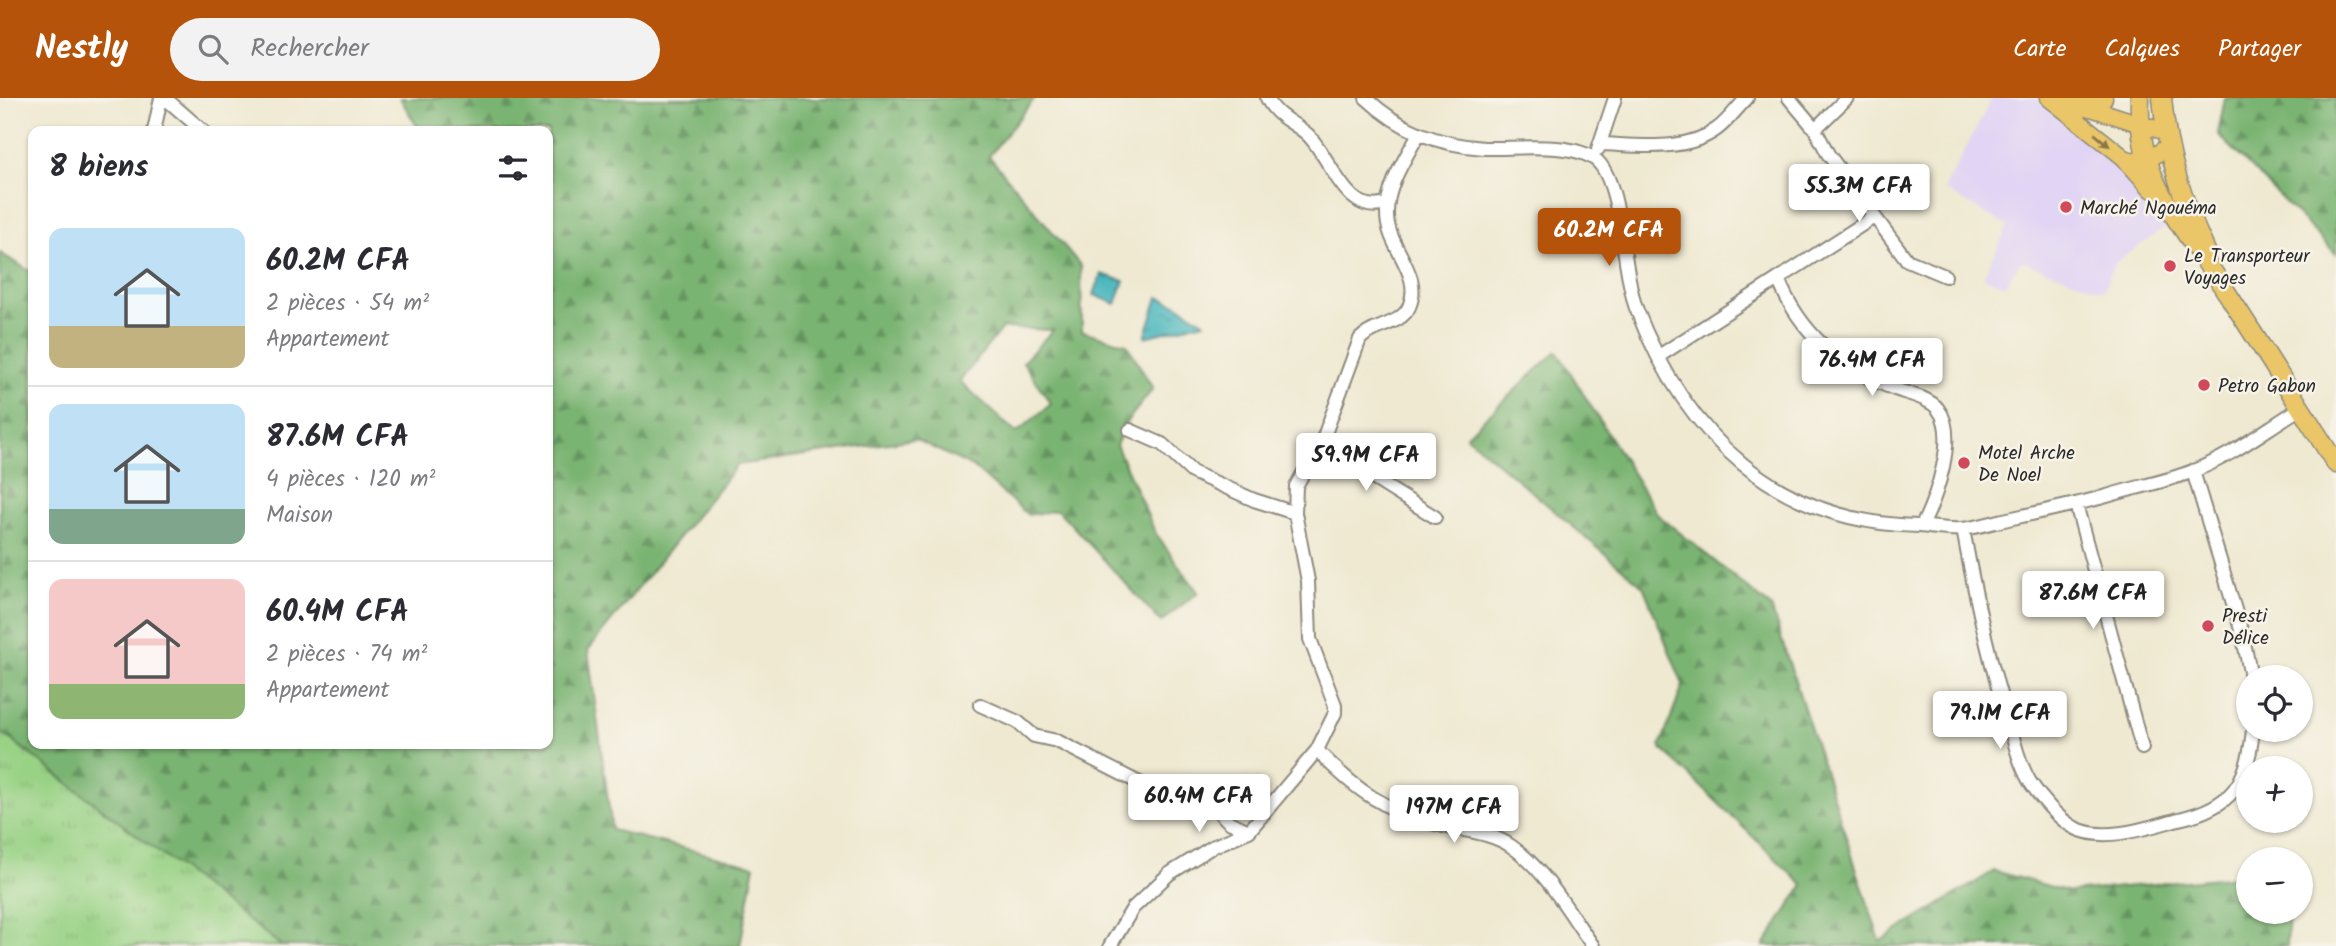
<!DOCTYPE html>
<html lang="fr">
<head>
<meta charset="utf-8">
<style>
	body { margin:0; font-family:Kalam,sans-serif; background:#f2f2f3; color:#2b2b33; height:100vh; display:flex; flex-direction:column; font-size:26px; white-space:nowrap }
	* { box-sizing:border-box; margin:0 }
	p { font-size:23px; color:#7c7c81 }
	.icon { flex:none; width:38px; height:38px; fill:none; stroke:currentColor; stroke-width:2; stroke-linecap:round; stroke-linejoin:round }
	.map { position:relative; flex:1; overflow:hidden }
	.details { position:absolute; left:28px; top:28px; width:525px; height:623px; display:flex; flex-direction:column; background:#fff; border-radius:14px; box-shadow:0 2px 5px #0004 }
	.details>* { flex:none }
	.buttons { position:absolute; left:2236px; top:567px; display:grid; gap:14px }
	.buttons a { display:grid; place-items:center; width:77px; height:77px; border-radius:50%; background:#fff; box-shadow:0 2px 5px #0004; font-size:35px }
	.price { position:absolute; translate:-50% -60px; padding:0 16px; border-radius:7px; background:#fff; color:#222; font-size:23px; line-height:46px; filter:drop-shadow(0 2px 4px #0008) }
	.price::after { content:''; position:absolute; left:50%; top:42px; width:21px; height:16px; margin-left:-10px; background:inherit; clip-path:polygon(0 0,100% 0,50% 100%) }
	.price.on { background:#b45309; color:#fff }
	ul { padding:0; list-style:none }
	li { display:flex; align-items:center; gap:21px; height:175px; padding:0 21px }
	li+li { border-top:2px solid #e1e1e2 }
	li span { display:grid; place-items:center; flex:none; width:196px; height:140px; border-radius:14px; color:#555 }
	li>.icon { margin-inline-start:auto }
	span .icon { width:84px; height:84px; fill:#fffc; stroke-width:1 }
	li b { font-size:30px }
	h2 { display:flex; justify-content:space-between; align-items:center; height:84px; padding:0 21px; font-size:30px }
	header { display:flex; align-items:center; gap:42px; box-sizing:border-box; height:98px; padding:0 35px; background:#b45309; color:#fff }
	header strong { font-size:33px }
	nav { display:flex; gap:38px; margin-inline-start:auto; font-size:24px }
	.search { width:490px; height:63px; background:#f2f2f3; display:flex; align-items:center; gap:18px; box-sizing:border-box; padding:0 24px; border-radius:38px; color:#7c7c81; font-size:26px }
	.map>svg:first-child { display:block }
	.built { fill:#e1d4f4 }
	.grass { fill:url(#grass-tufts); stroke:#627e58; stroke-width:2 }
	.forest { fill:url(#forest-firs); stroke:#52704e; stroke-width:2; fill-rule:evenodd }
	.water { fill:url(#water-ripples); stroke:#387074; stroke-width:2 }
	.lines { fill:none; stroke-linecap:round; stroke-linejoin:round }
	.minor-casing { stroke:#8d8a7e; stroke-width:16 }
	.major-casing { stroke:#8d8a7e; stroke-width:19 }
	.highway-casing { stroke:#8d8a7e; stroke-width:21 }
	.minor { stroke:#fff; stroke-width:12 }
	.major { stroke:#eac669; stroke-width:16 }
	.highway { stroke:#eac669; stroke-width:18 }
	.oneway { fill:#8a784a }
	.poi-dot { fill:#d1495b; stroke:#f7f3e8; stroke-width:2.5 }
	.labels { text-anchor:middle; stroke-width:5; stroke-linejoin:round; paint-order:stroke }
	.poi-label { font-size:19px; fill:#2b2b2b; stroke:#f7f3e8; text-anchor:start }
</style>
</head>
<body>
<header>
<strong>Nestly</strong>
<div class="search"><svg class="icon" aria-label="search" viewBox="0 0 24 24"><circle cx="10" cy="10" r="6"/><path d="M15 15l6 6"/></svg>Rechercher</div>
<nav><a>Carte</a><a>Calques</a><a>Partager</a></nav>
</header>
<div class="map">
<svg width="2336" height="848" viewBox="0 0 2336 848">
	<defs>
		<pattern id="grass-tufts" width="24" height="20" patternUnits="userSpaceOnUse" patternTransform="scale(1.75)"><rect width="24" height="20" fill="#99d285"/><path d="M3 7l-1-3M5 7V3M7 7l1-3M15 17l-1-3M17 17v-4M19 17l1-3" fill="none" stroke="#84b473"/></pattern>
		<pattern id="forest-firs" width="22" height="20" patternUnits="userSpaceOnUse" patternTransform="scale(1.75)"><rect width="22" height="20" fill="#7ab472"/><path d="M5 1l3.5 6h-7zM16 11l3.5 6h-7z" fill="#64935e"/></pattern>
		<pattern id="water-ripples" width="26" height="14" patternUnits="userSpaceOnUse" patternTransform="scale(1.75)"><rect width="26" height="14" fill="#45b5bc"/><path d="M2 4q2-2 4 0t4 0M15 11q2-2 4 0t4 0" fill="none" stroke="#3a9399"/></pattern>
	</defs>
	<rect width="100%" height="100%" fill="#f7f3e8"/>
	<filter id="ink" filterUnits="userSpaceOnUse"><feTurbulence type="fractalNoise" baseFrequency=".0143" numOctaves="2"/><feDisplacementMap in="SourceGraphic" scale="14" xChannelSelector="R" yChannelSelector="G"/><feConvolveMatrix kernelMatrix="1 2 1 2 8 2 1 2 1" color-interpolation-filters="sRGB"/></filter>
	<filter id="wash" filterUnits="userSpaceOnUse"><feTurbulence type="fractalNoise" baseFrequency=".00686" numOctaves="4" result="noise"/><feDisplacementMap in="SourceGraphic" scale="28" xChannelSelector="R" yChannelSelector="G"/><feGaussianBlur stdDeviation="1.57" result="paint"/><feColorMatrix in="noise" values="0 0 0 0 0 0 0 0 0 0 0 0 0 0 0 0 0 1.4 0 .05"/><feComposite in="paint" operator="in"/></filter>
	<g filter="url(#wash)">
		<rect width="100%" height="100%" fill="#efe9d1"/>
		<path class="built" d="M1992 0H2033L2047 7 2134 76 2172 125 2114 166 2104 193 2021 163 2006 187 1983 179 2008 128 1944 92Z"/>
		<path class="grass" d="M0 633 282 848H0Z"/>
		<path class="forest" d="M400 0H1035L989 58 1081 168 1082 233 1127 246 1153 291 1128 322 1116 347 1156 436 1198 494 1161 524 1058 412 1028 417 973 369 915 341 737 367 588 552 612 732 755 768 740 848H282L0 633V155L33 175V646H548V33H420ZM1002 230 1053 232 1023 264 1051 306 1016 335 960 283Z
			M2225 0H2336V156L2218 36Z
			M1557 253 1658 417 1771 509 1880 843 1994 773 2070 794 2249 777V814H2289L2287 848H1764L1803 787 1660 649 1683 587 1643 488 1466 338Z"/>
		<path class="water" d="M1101 176 1124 183 1116 206 1094 197Z
			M1158 199 1176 206 1204 224 1145 239Z"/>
	</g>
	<g filter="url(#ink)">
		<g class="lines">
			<g class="minor-casing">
				<path id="minor" d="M165 0 203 33
					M1267 0C1275 18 1293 24 1307 36 1331 58 1346 122 1388 105
					M1366 0C1400 32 1438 47 1484 50 1515 51 1570 43 1596 62 1622 83 1623 176 1636 210 1686 339 1777 425 1919 428 1933 429 1947 432 1961 431 1976 430 1993 424 2008 421 2041 414 2074 407 2107 398 2135 389 2166 384 2193 373 2231 359 2266 331 2301 310
					M1789 0 1815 31 1828 56 1907 162 1945 178
					M1815 31 1847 0
					M154 33 161 0
					M1600 46C1636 47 1685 55 1717 31 1728 23 1737 10 1747 0
					M1598 51 1615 0
					M1778 181C1800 235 1842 271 1895 291 1908 296 1930 300 1938 311 1959 337 1935 402 1922 428
					M1659 258 1874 119
					M1130 332 1162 346 1192 374 1254 402 1295 415
					M1323 341 1339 359 1435 419
					M2193 373 2242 535 2251 579
					M2076 406 2142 650
					M1963 431C1975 497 1989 565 2010 629 2015 647 2020 667 2030 684 2040 699 2058 721 2075 730 2105 745 2149 729 2179 721 2233 709 2248 684 2253 632
					M980 607 1018 624 1034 638 1057 643 1157 694 1172 698 1202 696 1229 724 1249 733
					M1317 652C1355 692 1385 713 1439 727 1462 733 1491 734 1511 748 1545 771 1569 815 1593 848
					M1110 848 1133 810 1169 776 1212 749 1249 733 1317 652 1335 615V607L1310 541 1308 483 1295 415 1296 388 1323 341 1360 241C1373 227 1401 227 1409 209 1424 176 1387 150 1387 117 1386 89 1405 61 1418 37"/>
			</g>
			<g class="major-casing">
				<path id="major" d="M2049 0 2127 62 2147 63 2167 49
					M2060 0 2165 34"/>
			</g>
			<g class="highway-casing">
				<path id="highway" d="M2140 0C2136 85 2185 129 2227 195 2264 252 2300 309 2336 366
					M2162 0C2167 56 2182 102 2206 153
					M2087 9 2103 0
					M2127 62 2153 91"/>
			</g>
			<use href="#minor" class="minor"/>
			<use href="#major" class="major"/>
			<use href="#highway" class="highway"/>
		</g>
		<defs><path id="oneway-solid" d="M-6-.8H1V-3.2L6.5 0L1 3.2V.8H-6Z" transform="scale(1.75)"/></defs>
		<use class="oneway" href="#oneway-solid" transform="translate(2102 42) rotate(40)"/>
	</g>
	<g class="poi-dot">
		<circle cx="2066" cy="109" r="7"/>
		<circle cx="2170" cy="168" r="7"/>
		<circle cx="2204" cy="287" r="7"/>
		<circle cx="1964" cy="365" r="7"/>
		<circle cx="2208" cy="528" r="7"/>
	</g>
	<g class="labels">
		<g class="poi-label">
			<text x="2080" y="116">Marché Ngouéma</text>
			<text x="2184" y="164">Le Transporteur<tspan x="2184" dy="22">Voyages</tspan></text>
			<text x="2218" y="294">Petro Gabon</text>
			<text x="1978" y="361">Motel Arche<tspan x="1978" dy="22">De Noel</tspan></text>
			<text x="2222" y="524">Presti<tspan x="2222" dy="22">Délice</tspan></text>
		</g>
	</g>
</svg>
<div class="buttons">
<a><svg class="icon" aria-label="locate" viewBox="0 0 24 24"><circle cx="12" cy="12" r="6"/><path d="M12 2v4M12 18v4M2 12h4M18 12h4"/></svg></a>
<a>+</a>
<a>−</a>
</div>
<b class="price" style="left:1859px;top:126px">55.3M CFA</b>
<b class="price on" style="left:1609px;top:170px">60.2M CFA</b>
<b class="price" style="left:1872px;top:300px">76.4M CFA</b>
<b class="price" style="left:1366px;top:395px">59.9M CFA</b>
<b class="price" style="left:2093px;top:533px">87.6M CFA</b>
<b class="price" style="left:2000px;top:653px">79.1M CFA</b>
<b class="price" style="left:1199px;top:736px">60.4M CFA</b>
<b class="price" style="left:1454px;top:747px">197M CFA</b>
<section class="details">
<h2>8 biens<svg class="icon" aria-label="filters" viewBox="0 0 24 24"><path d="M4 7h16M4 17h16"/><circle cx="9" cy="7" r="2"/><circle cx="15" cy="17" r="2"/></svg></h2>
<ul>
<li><span style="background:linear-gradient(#bfe0f5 70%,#c2b280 0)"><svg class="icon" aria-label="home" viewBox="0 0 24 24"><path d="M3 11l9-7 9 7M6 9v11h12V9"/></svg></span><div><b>60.2M CFA</b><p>2 pièces · 54 m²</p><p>Appartement</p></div></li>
<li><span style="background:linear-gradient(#bfe0f5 75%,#7fa58c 0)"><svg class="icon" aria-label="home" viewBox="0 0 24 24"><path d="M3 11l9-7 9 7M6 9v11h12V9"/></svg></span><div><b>87.6M CFA</b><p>4 pièces · 120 m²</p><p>Maison</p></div></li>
<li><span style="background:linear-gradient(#f6c9c9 75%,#8fb573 0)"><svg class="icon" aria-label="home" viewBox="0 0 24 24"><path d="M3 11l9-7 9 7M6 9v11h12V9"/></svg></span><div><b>60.4M CFA</b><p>2 pièces · 74 m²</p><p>Appartement</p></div></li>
</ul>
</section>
</div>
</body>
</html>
